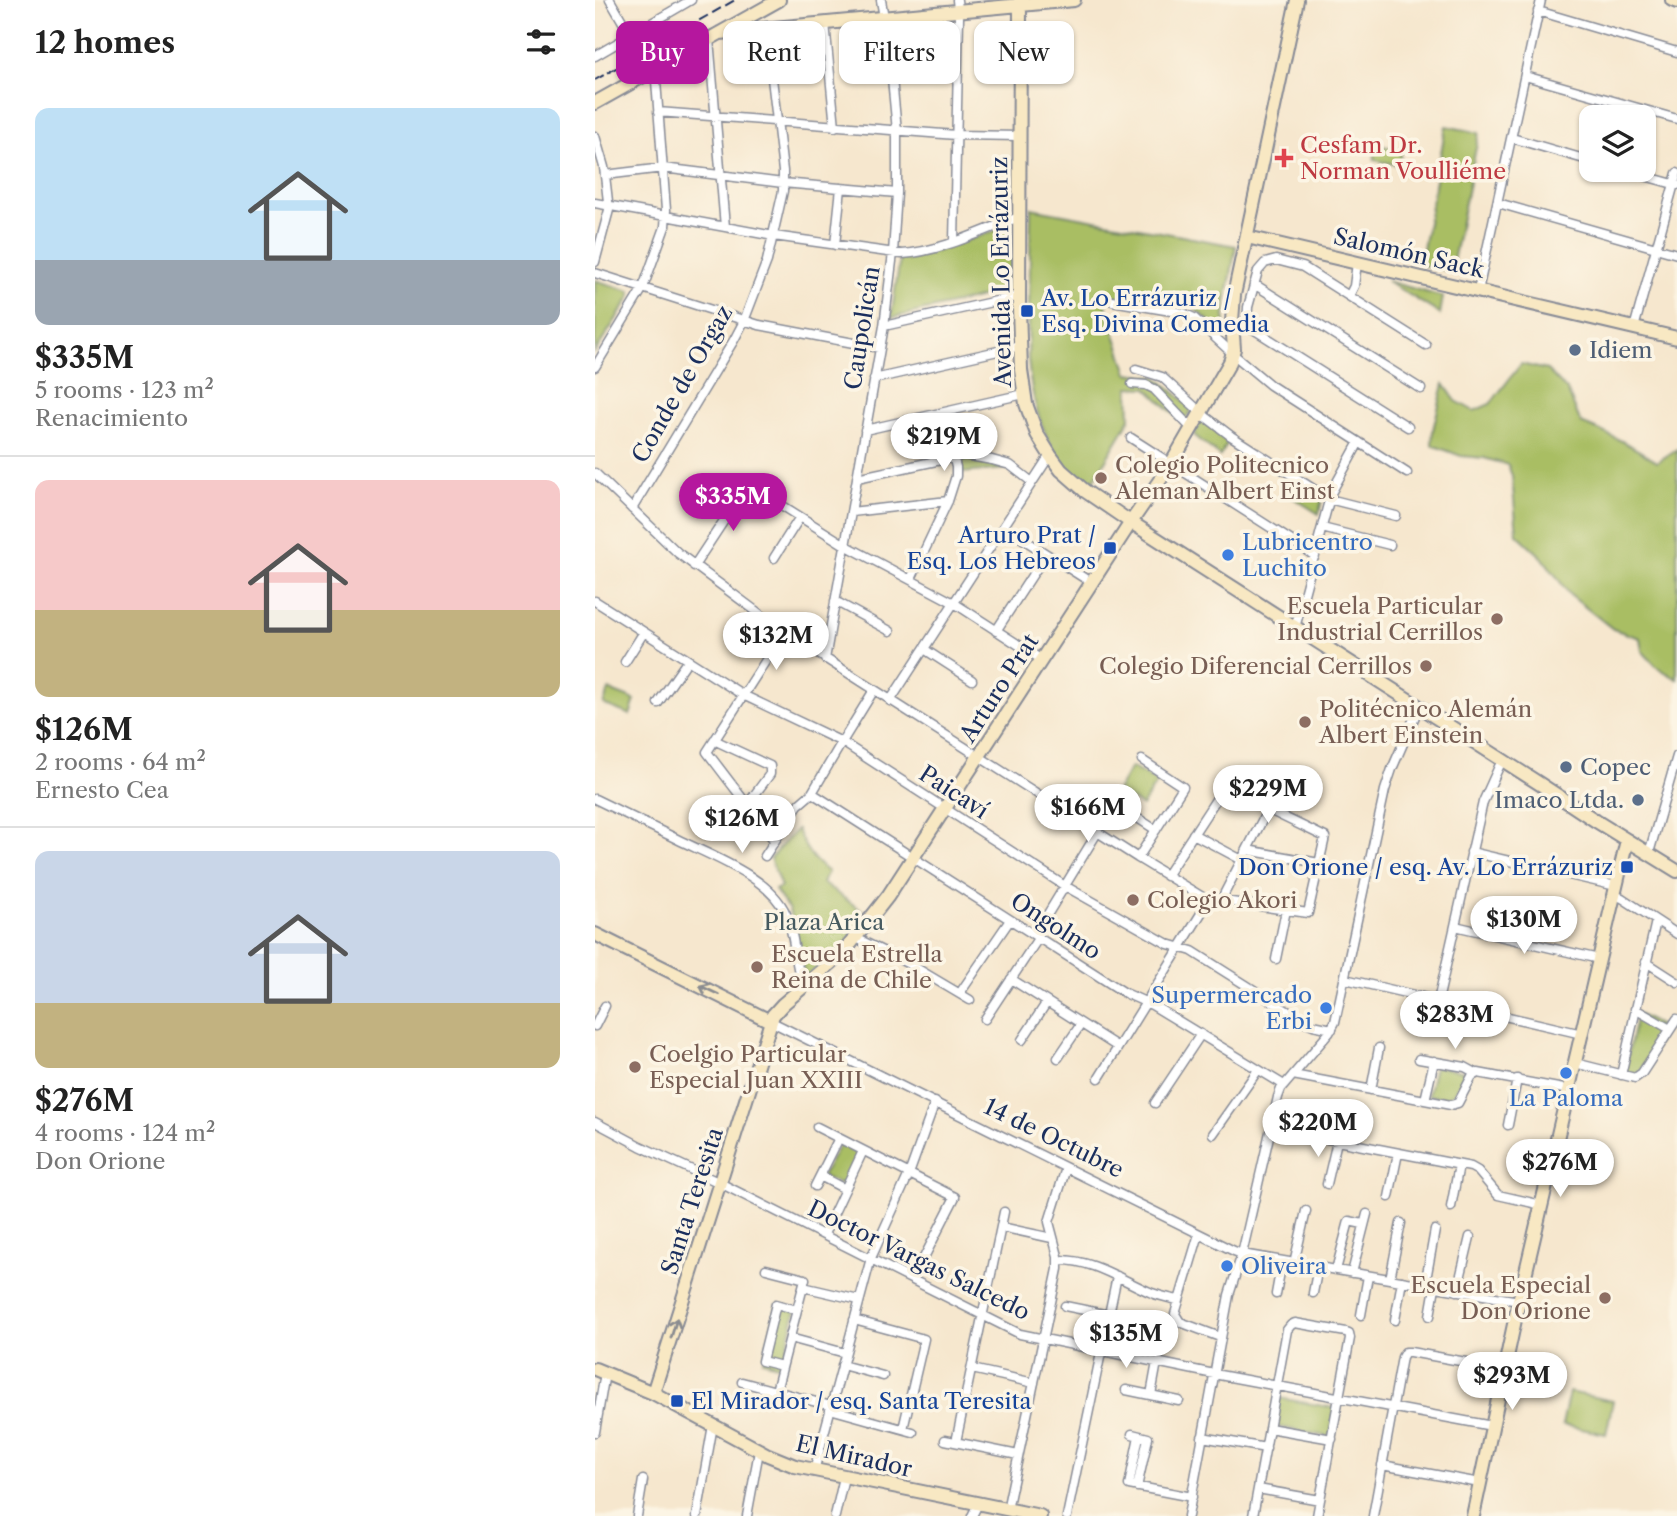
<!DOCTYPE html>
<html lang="en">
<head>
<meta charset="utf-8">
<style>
	body { margin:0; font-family:"Libre Caslon Text",serif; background:#f6f6f6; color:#222; height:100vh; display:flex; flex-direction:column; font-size:26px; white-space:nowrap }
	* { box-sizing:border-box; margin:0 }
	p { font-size:23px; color:#767676 }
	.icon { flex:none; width:38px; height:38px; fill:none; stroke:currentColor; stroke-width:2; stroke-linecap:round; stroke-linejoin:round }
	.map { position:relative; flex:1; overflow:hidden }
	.panel { display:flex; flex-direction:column; background:#fff; width:595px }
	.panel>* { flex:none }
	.banner { position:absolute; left:21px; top:21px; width:665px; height:63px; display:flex; gap:14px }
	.fabs { position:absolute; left:984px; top:105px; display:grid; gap:14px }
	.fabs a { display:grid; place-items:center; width:77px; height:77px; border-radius:14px; background:#fff; box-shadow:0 2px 5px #0004; font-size:35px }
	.price { position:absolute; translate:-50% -60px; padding:0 16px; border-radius:24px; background:#fff; color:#222; font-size:23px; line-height:46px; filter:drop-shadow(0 2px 4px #0008) }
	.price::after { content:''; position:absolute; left:50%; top:42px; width:21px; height:16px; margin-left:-10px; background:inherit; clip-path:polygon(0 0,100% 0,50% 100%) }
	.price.selected { background:#b5179e; color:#fff }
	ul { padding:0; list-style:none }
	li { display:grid; align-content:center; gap:14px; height:371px; padding:0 35px }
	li+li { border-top:2px solid #e0e0e0 }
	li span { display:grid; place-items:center; height:217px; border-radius:14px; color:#555 }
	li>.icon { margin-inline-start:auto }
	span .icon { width:126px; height:126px; fill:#fffc; stroke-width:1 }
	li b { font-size:30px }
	h2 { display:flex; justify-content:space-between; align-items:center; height:84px; padding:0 35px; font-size:30px }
	.pill { padding:0 24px; border-radius:14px; background:#fff; box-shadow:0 2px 5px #0004; font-size:24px; line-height:63px }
	.pill.selected { background:#b5179e; color:#fff }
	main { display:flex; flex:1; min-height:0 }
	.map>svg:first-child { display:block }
	.green { fill:#a9be63; stroke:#627660; stroke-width:2 }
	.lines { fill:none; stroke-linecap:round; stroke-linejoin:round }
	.street-casing { stroke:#888b96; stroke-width:11 }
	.secondary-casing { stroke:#888b96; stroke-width:16 }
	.street { stroke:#fff; stroke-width:8 }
	.secondary { stroke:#f8e8c3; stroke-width:12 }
	.rail { stroke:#1b2f5e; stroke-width:2; stroke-dasharray:10 5; stroke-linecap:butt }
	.oneway { stroke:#8a8c90 }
	.health-dot { fill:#e0444e; stroke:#fcf5e5; stroke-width:2.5 }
	.transit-dot { fill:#1a4fb4; stroke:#fcf5e5; stroke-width:2.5 }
	.service-dot { fill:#5c6f8a; stroke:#fcf5e5; stroke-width:2.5 }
	.education-dot { fill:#8d6e63; stroke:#fcf5e5; stroke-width:2.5 }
	.shop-dot { fill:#3f7fe0; stroke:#fcf5e5; stroke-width:2.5 }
	.labels { text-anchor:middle; stroke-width:7; stroke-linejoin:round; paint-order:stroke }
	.health-label { font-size:23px; fill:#be3a42; stroke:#fcf5e5; text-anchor:start }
	.street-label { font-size:23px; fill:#1b2f5e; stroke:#fcf5e5 }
	.transit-label { font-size:23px; fill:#164399; stroke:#fcf5e5; text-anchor:start }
	.service-label { font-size:23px; fill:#4e5e75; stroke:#fcf5e5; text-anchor:start }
	.education-label { font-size:23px; fill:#785e54; stroke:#fcf5e5; text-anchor:start }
	.shop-label { font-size:23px; fill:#366cbe; stroke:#fcf5e5; text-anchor:start }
	.park-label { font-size:23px; fill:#465a60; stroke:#fcf5e5 }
</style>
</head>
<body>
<main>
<section class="panel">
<h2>12 homes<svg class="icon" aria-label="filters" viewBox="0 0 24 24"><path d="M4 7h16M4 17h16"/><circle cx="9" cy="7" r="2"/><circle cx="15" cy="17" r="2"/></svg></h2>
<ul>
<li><span style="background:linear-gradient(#bfe0f5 70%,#9aa5b1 0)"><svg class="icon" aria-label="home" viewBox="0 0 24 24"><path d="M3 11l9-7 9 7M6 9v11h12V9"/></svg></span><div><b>$335M</b><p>5 rooms · 123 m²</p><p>Renacimiento</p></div></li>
<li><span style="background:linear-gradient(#f6c9c9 60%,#c2b280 0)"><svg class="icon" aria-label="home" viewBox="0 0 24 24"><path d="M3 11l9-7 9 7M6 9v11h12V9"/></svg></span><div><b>$126M</b><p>2 rooms · 64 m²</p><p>Ernesto Cea</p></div></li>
<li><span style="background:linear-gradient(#c9d6e8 70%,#c2b280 0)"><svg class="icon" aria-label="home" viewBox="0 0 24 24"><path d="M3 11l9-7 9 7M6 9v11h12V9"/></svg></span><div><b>$276M</b><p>4 rooms · 124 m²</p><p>Don Orione</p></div></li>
</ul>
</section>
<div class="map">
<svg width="1082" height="1516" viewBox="0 0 1082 1516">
	<rect width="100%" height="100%" fill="#fcf5e5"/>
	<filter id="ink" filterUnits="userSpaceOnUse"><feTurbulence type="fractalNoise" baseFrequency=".0143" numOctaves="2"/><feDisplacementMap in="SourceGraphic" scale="14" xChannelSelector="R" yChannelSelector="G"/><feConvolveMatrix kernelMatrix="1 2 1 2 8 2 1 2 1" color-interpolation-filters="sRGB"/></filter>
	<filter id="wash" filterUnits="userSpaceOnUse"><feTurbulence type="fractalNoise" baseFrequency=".00686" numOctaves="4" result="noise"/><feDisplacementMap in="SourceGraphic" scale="28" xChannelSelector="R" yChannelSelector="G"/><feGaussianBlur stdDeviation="1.57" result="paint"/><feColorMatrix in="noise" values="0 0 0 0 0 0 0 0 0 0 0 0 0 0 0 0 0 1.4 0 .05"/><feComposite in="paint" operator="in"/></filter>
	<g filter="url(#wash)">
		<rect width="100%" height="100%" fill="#f6e7ce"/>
		<path class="green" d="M851 126 884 133 856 271 825 265Z
			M782 145 807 150 804 165 779 160Z
			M436 208 641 246 631 302 629 333 597 307 514 296 511 307 533 373 561 377 598 408 588 423 552 388 534 387 535 419 493 490C483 479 472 469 464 457 443 428 436 393 433 359Z
			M417 225V290L296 318 305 258 344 250Z
			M0 280 35 291 36 296 0 352Z
			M792 281 848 297 845 314Z
			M926 364 952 370 972 390 986 423C1015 434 1037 445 1062 462L1082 449V679L1062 667 1047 651 1045 638 1018 629 975 595 947 557 922 534 917 476 913 465 889 458 866 456 837 445 838 430 849 384 861 401 879 411 895 404Z
			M607 420 635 439 625 456 599 435Z
			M363 459 382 460 410 469 367 473Z
			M699 479 727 499 724 514 689 492Z
			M14 690 40 700 35 715 8 704Z
			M536 767 562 782 547 806 522 791Z
			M202 829C209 847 217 860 233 872L227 883 272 914 250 944 212 976 209 972 194 910 180 890 186 887 175 858Z
			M1042 1014 1071 1029 1046 1070 1039 1074 1029 1073Z
			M840 1066 871 1072 860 1092 851 1098 833 1095Z
			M245 1143 264 1153 248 1186 227 1176Z
			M182 1305 201 1310 187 1366 168 1361Z
			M974 1392 1018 1401 1011 1434 967 1425Z
			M684 1398 740 1408 735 1437 679 1426Z"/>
	</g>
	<g filter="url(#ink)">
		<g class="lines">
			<g class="street-casing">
				<path id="street" d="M15 0 36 36
					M943 11 1082 52
					M230 23 240 127
					M114 39 130 227
					M0 56 96 0
					M930 76 1082 119
					M63 112 361 135 425 136
					M0 136 9 167 14 210 0 262
					M917 138 996 161
					M1028 170 1082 185
					M10 175 68 168 188 183 302 193
					M0 203 179 236 307 254C345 252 389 230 424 217
					M903 203 1082 254
					M359 241 364 18 362 0
					M240 245 246 188
					M0 273 164 325 285 348
					M659 284 826 389
					M883 291 946 0
					M754 296 759 286 762 263
					M517 301 588 313 599 318 638 354 675 385 812 473
					M652 325 813 427
					M289 326 424 296
					M637 328 652 325 653 307 663 271 670 263 681 260 708 267 831 345
					M1039 328 1082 173
					M0 367 48 288 70 227 71 210 60 68
					M541 369 567 377 611 417 636 436 734 499 801 516
					M279 379 425 346
					M537 384 551 385 559 389 597 429
					M270 430 429 394
					M536 438 720 556
					M0 473 83 553 189 632 543 858 609 898 713 913 730 837 629 788
					M262 478 369 455 397 460 415 465 437 482
					M37 509 139 340 149 321 172 261 188 191V171L171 28
					M256 512 353 501
					M409 527 497 583
					M727 528 795 545
					M179 558 205 517
					M99 566 153 484 250 545 359 603 447 660
					M316 579 353 501 361 476V467L358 456
					M0 601 148 695 247 742 470 886 573 944 597 951 708 1021 718 1025 737 1029
					M240 601 295 631
					M700 628 736 493 764 442
					M401 631 451 554
					M329 649 377 680
					M230 659 289 326 298 253 302 193V131L294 47 286 0
					M30 662 49 632
					M295 701 455 455
					M63 703 93 660
					M119 740 175 766V774L152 805
					M217 793 530 993 557 1005 689 1085
					M0 799C27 812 55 826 82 839 116 856 175 877 191 914 201 937 199 963 208 987
					M544 819 561 830
					M598 834 647 860
					M179 840 112 752 189 632
					M652 850 724 863
					M876 852 1021 886
					M1054 853 1082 756
					M170 856 203 805 217 793 247 742 279 690
					M543 858 588 787 547 760
					M571 876 639 772
					M1019 895 1027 898 1082 934
					M626 900 673 809
					M860 926 1004 959
					M440 935 502 833
					M261 938 316 965 375 1000
					M681 959 691 910
					M1051 962 1082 982
					M416 979 523 1047
					M750 979 987 1034
					M365 993 415 920
					M843 1001 888 802 907 760
					M1040 1009 1075 1029
					M390 1019 444 937
					M175 1021 639 1251 647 1254 924 1301
					M0 1026 10 1006
					M427 1040 452 1002
					M463 1058 486 1024
					M824 1059 870 1067 881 1073
					M980 1063 1040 1078 1047 1073 1082 1019
					M698 1075 856 1105 863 1103 877 1076 883 1073 974 1090
					M1026 1075 1061 921
					M504 1078 615 899
					M776 1090 784 1048
					M830 1100 839 1061
					M560 1103 606 1034
					M0 1122 45 1146 125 1183 425 1334 619 1374 897 1426
					M913 1125 922 1079
					M222 1127 360 1197 318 1279
					M676 1128 876 1167 883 1171 903 1195 947 1205
					M618 1134 663 1070
					M225 1176 250 1189
					M732 1184 742 1141
					M220 1186 244 1138
					M794 1197 803 1153
					M856 1207 864 1165
					M406 1227 457 1238
					M229 1234 268 1151
					M604 1234 580 1314 585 1322 625 1337
					M463 1260C498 1259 526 1280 557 1293 565 1296 574 1298 583 1300
					M699 1263 711 1211
					M171 1269 210 1279 181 1391
					M741 1270 754 1221 768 1224
					M757 1273 772 1214
					M795 1279 806 1223
					M830 1285 840 1230
					M208 1287 264 1300
					M862 1291 875 1237
					M718 1293 723 1267
					M681 1294 687 1261
					M470 1306 514 1315
					M766 1315 773 1276
					M835 1316 840 1287
					M259 1320 329 1339 308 1429
					M800 1320 807 1281
					M195 1338 250 1353
					M247 1365 288 1376
					M187 1366 167 1361 181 1304 202 1310
					M377 1369 439 1383
					M147 1382 236 1406
					M531 1390 584 1401
					M556 1395 562 1362
					M235 1409 318 1432
					M674 1428 737 1439
					M0 1432 10 1373
					M537 1434 553 1438 542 1487
					M544 1436 534 1485 597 1497
					M607 1437 671 1448
					M350 1440 423 1455
					M361 1442 409 1212
					M787 1465 885 1483
					M219 1471 276 1258 314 1174 340 1102
					M663 1489 725 1500
					M412 1510 463 1269V1256L454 1222 471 1168
					M42 1516 48 1480
					M102 1516 118 1425
					M152 1516 164 1451
					M240 1516 249 1477
					M377 1516 383 1504
					M472 1516 522 1276
					M593 1516 634 1295 647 1254 683 1097 686 1089 734 1033 740 1022 790 790 797 769 824 707
					M658 1516 692 1330 696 1325 700 1323 751 1332 754 1333 755 1338 722 1516
					M778 1516 807 1357 810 1352H815L910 1369"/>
			</g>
			<g class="secondary-casing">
				<path id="secondary" d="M425 0 424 308 426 370 431 404 442 434 455 455 466 470 490 491 531 519 945 784 1001 821 1082 871
					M1077 0 1082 2
					M125 33 479 0
					M0 103 184 0
					M652 237 1082 338
					M0 934 175 1021
					M0 1369 58 1393 173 1455 200 1466 445 1516
					M58 1393 178 1015 188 1004 249 952 293 896 536 522 576 464 635 362 639 349 637 321 639 295 702 0
					M878 1516 924 1301 1032 840"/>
			</g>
			<use href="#street" class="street"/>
			<use href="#secondary" class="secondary"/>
			<path class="rail" d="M0 80 140 0"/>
		</g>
		<defs><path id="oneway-shaft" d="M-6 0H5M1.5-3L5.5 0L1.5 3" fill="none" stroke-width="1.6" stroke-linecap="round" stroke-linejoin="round" transform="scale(1.75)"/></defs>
		<g class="oneway">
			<use href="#oneway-shaft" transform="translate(114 990) rotate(-154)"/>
			<use href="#oneway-shaft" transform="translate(79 1328) rotate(-73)"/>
		</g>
	</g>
	<path class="health-dot" d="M685.5 147.5h7v7h7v7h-7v7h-7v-7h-7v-7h7z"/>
	<g class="transit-dot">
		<rect x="425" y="304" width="14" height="14" rx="3.5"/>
		<rect x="508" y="541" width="14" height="14" rx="3.5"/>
		<rect x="1025" y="860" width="14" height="14" rx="3.5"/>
		<rect x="75" y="1394" width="14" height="14" rx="3.5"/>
	</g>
	<g class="service-dot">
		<circle cx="980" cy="350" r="7"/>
		<circle cx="971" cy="767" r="7"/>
		<circle cx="1043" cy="800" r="7"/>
	</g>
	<g class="education-dot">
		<circle cx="506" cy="478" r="7"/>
		<circle cx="902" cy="619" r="7"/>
		<circle cx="831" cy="666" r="7"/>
		<circle cx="710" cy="722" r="7"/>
		<circle cx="538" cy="900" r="7"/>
		<circle cx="162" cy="967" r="7"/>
		<circle cx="40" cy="1067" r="7"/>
		<circle cx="1010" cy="1298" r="7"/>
	</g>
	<g class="shop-dot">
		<circle cx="633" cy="555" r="7"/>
		<circle cx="731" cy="1008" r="7"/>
		<circle cx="971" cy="1073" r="7"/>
		<circle cx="632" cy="1266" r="7"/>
	</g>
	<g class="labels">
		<g class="health-label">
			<text x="705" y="153">Cesfam Dr.<tspan x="705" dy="26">Norman Voulliéme</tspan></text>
		</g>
		<g class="street-label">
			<text transform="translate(814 253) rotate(13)" y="8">Salomón Sack</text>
			<text transform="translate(406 272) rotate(-91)" y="8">Avenida Lo Errázuriz</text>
			<text transform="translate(267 328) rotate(-81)" y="8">Caupolicán</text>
			<text transform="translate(87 384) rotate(-60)" y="8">Conde de Orgaz</text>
			<text transform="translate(404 688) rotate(-57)" y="8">Arturo Prat</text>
			<text transform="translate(359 792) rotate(33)" y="8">Paicaví</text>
			<text transform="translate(461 926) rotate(33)" y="8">Ongolmo</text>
			<text transform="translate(459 1138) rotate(26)" y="8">14 de Octubre</text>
			<text transform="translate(97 1201) rotate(-72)" y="8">Santa Teresita</text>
			<text transform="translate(324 1260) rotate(26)" y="8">Doctor Vargas Salcedo</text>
			<text transform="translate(259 1456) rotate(13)" y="8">El Mirador</text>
		</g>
		<g class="transit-label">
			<text x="446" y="306">Av. Lo Errázuriz /<tspan x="446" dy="26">Esq. Divina Comedia</tspan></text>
			<text x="501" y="543" text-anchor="end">Arturo Prat /<tspan x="501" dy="26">Esq. Los Hebreos</tspan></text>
			<text x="1018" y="875" text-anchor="end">Don Orione / esq. Av. Lo Errázuriz</text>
			<text x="96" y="1409">El Mirador / esq. Santa Teresita</text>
		</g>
		<g class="service-label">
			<text x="994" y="358">Idiem</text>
			<text x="985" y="775">Copec</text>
			<text x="1029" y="808" text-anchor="end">Imaco Ltda.</text>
		</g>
		<g class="education-label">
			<text x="520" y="473">Colegio Politecnico<tspan x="520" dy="26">Aleman Albert Einst</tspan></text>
			<text x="888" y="614" text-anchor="end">Escuela Particular<tspan x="888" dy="26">Industrial Cerrillos</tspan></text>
			<text x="817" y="674" text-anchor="end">Colegio Diferencial Cerrillos</text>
			<text x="724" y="717">Politécnico Alemán<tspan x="724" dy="26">Albert Einstein</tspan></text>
			<text x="552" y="908">Colegio Akori</text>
			<text x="176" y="962">Escuela Estrella<tspan x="176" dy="26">Reina de Chile</tspan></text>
			<text x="54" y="1062">Coelgio Particular<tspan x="54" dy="26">Especial Juan XXIII</tspan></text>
			<text x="996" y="1293" text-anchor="end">Escuela Especial<tspan x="996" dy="26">Don Orione</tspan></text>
		</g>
		<g class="shop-label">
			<text x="647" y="550">Lubricentro<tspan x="647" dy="26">Luchito</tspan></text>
			<text x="717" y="1003" text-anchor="end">Supermercado<tspan x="717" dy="26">Erbi</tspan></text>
			<text x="971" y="1106" text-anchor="middle">La Paloma</text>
			<text x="646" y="1274">Oliveira</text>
		</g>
		<g class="park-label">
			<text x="229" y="930">Plaza Arica</text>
		</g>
	</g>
</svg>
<div class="fabs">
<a><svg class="icon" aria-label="layers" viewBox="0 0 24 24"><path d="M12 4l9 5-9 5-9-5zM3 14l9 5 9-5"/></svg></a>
</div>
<b class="price" style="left:349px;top:473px">$219M</b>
<b class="price selected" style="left:138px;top:533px">$335M</b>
<b class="price" style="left:181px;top:672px">$132M</b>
<b class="price" style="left:673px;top:825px">$229M</b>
<b class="price" style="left:493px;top:844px">$166M</b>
<b class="price" style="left:147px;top:855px">$126M</b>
<b class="price" style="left:929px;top:956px">$130M</b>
<b class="price" style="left:860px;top:1051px">$283M</b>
<b class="price" style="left:723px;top:1159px">$220M</b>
<b class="price" style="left:965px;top:1199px">$276M</b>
<b class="price" style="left:531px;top:1370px">$135M</b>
<b class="price" style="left:917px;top:1412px">$293M</b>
<div class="banner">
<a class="pill selected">Buy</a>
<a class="pill">Rent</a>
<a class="pill">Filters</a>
<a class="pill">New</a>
</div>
</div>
</main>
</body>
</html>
